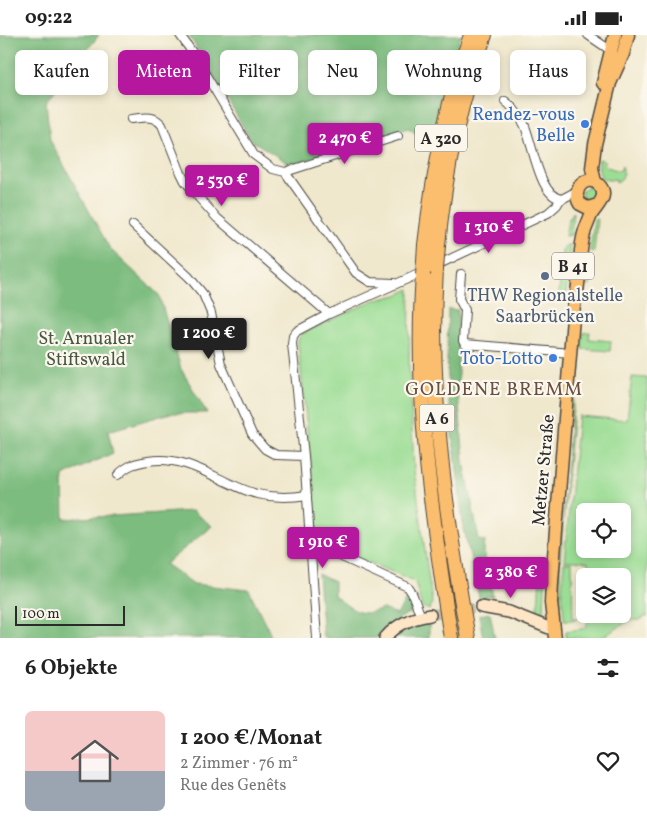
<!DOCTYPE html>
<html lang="de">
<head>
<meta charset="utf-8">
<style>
	body { margin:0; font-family:Vollkorn,serif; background:#f2f2f2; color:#222; height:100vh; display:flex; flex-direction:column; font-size:19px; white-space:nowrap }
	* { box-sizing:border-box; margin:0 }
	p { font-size:16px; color:#767676 }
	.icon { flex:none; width:28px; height:28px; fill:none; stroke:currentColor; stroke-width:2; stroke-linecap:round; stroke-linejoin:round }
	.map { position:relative; height:603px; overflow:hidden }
	.panel { display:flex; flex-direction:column; background:#fff; flex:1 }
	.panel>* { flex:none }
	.banner { position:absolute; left:15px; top:15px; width:618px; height:45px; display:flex; gap:10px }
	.fabs { position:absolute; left:576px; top:468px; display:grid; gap:10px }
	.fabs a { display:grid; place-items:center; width:55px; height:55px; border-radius:8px; background:#fff; box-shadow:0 2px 8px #0003; font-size:25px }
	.scale { position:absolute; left:15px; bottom:12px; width:110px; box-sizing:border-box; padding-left:5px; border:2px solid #2b2b2b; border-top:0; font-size:14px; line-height:18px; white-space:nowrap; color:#2b2b2b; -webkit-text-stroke:4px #fbf7ec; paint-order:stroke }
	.price { position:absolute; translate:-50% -42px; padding:0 11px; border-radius:5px; background:#b5179e; color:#fff; font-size:16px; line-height:32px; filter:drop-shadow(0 1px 2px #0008) }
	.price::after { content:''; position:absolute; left:50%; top:30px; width:15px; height:11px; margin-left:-8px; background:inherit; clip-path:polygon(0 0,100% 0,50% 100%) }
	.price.selected { background:#222; color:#fff }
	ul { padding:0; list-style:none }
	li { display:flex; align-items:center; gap:15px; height:125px; padding:0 25px }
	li+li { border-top:1px solid #e0e0e0 }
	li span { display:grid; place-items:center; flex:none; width:140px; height:100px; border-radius:8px; color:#555 }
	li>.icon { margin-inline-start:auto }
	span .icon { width:60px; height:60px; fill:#fffc; stroke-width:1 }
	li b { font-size:21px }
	h2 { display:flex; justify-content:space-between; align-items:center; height:60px; padding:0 25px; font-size:21px }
	.pill { padding:0 18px; border-radius:8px; background:#fff; box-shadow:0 2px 8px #0003; font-size:18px; line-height:45px }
	.pill.selected { background:#b5179e; color:#fff }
	.status { display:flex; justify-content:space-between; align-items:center; height:35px; padding:0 25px; background:#fff; direction:ltr }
	.status svg { height:14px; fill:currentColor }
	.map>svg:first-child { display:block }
	.green { fill:#9bdd94; stroke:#638460; fill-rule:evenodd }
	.forest { fill:#7cbc7e; stroke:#547454 }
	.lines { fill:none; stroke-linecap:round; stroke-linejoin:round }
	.secondary-tunnel { stroke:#c9c2ad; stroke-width:11; stroke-dasharray:11 5.5; stroke-linecap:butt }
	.street-casing { stroke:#494743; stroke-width:10 }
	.secondary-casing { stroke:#494743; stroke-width:14 }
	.primary-casing { stroke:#494743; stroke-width:15 }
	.highway-casing { stroke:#494743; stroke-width:16 }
	.street { stroke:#fff; stroke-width:8 }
	.secondary { stroke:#fde5c5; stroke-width:11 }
	.primary { stroke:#fbbd6e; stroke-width:12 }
	.highway { stroke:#fbbd6e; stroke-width:14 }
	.highway-bridge-casing { stroke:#494743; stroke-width:16; stroke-linecap:butt }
	.highway-bridge { stroke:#fbbd6e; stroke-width:14 }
	.shop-dot { fill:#3f7fe0; stroke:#fbf7ec; stroke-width:2 }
	.service-dot { fill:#5c6f8a; stroke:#fbf7ec; stroke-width:2 }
	.labels { text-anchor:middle; stroke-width:4.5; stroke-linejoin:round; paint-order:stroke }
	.shield { fill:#fbf7ec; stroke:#696865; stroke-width:1 }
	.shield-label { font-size:16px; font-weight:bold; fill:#2b2b2b }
	.shop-label { font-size:18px; fill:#366cbe; stroke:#fbf7ec; text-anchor:end }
	.service-label { font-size:18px; fill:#4e5e75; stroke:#fbf7ec }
	.park-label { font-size:18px; fill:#475845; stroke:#fbf7ec }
	.street-label { font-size:18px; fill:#2b2b2b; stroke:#fbf7ec }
	.neighbourhood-label { font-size:19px; letter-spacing:1px; fill:#694f40; stroke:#fbf7ec }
</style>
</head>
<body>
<div class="status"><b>09:22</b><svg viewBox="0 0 49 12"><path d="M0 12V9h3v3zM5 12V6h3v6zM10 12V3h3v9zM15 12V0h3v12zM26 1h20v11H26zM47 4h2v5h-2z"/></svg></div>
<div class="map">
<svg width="647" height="603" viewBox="0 0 647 603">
	<rect width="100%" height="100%" fill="#fbf7ec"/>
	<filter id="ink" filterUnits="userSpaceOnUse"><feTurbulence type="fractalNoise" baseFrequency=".02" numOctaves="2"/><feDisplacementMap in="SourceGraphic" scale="10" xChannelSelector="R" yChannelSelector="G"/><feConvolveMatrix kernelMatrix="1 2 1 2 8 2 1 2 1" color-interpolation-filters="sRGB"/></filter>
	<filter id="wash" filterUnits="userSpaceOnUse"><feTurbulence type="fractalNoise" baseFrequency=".0096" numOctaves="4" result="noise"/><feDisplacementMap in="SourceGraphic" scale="20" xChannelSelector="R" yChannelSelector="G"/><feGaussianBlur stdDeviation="1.12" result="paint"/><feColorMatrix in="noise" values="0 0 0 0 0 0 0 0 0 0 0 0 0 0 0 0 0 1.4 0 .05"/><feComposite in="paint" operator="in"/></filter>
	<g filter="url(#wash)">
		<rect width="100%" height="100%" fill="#f0e8cd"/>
		<path class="green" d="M599 124 605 126 604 131 620 136 622 130C624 137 625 144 616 147V144C599 148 598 139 599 124Z
			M591 150 598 155 596 167H584L581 156Z
			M573 177 571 200 565 201 568 186Z
			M594 184H597L594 217 590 216Z
			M568 210H570L566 261 559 260 562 214 563 212Z
			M589 222H593L590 251H587Z
			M410 254 409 328 414 435 432 567 430 575 422 572 415 546 334 514 318 497 298 308 299 303 302 299 372 266 397 260Z
			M428 294 462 603H456L433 446 426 345Z
			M590 297 589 304 611 306 610 316 582 314 583 298Z
			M632 342 647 343V583L646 581 640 585H630L601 603H566V596C583 593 587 598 589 579H622V541H589L588 527H584L583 526H564L578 381 627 385ZM585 476H622V514H585Z
			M575 350 560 525V583L559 580 558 537 573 352Z
			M546 527 544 576 541 581 528 579 535 577 538 571 541 530Z
			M564 528H572L573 583H578L576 585H564L562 555Z"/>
		<path class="forest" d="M0 0H99L46 67 50 105 110 214 159 260 181 334 207 378H171L108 396 113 418 63 441 64 484 192 476 212 491 165 529 194 549 249 555 270 598V603H0Z
			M189 0H461L447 45 435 111 408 93 291 130 251 105Z
			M448 274 458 275V360L464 426 479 505 485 506 484 517 493 561 486 562 480 567 463 489 455 418 450 389 447 323Z
			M318 539 334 547V561C354 575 359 583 383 574L397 580 408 561 413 576 391 588 377 603H323Z
			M490 578 495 603H483L479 580Z
			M429 587V603H395L412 591 421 588 422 590Z"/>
	</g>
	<g filter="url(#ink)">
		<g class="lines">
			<path class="secondary-tunnel" d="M430 580 481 572"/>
			<g class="street-casing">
				<path id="street" d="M180 0 192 17 254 120 273 134 285 137 356 238 370 247 394 248
					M588 0 613 17
					M505 66C513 72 519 80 524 89 533 108 539 164 563 164
					M131 84C143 83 153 79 162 90L181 138 185 146 199 163 217 183 329 279
					M285 137 398 101
					M133 190 189 242 203 259 211 278 221 329 252 399 265 414 276 420 304 421
					M435 231 548 178 557 170 560 165 577 156
					M461 239 459 264 465 275 463 306 465 309 571 318
					M118 440C128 430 135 428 148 426 189 419 220 449 257 459 274 463 290 463 307 460
					M333 518 408 552 412 558 421 582
					M317 603 304 421 292 309 293 301 297 296 329 279 425 236"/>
			</g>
			<g class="secondary-casing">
				<path id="secondary" d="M481 572 509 577 554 595
					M385 603C397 589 411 583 430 580"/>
			</g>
			<g class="primary-casing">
				<path id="primary" d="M603 48 615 0
					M595 147 592 133 595 109 610 48 623 19 628 0
					M555 603 551 568 552 546 574 270C582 246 577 219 585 195 587 190 589 185 591 180 596 171 610 161 599 150 588 138 570 153 580 169L588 173 598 170"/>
			</g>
			<g class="highway-casing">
				<path id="highway" d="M425 210C433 138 446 68 471 0
					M438 210C445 138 459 67 485 0
					M436 234C428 358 446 481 468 603
					M423 240C414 362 432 483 451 603"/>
			</g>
			<use href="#street" class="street"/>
			<use href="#secondary" class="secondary"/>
			<use href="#primary" class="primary"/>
			<use href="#highway" class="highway"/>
			<g class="highway-bridge-casing">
				<path id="highway-bridge" d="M436 234 438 210
					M423 240 425 210"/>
			</g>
			<use href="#highway-bridge" class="highway-bridge"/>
		</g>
	</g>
	<g class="shop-dot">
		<circle cx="585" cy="89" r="5"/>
		<circle cx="553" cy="323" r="5"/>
	</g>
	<circle class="service-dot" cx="545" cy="241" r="5"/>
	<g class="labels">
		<g class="shield">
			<rect x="415" y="89.5" width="52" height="27" rx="4"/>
			<rect x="552" y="217.5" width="42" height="27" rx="4"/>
			<rect x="419.5" y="369.5" width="35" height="27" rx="4"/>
		</g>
		<g class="shield-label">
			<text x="441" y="109">A 320</text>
			<text x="573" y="237">B 41</text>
			<text x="437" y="389">A 6</text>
		</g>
		<g class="shop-label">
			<text x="575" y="85">Rendez-vous<tspan x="575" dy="21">Belle</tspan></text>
			<text x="543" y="329">Toto-Lotto</text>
		</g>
		<g class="service-label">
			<text x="545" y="266">THW Regionalstelle<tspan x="545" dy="21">Saarbrücken</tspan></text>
		</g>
		<g class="park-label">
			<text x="86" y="309">St. Arnualer<tspan x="86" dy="21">Stiftswald</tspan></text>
		</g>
		<g class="street-label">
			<text transform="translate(543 435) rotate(-85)" y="6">Metzer Straße</text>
		</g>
		<g class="neighbourhood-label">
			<text x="494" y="360">GOLDENE BREMM</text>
		</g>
	</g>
</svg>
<div class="fabs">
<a><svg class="icon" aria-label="locate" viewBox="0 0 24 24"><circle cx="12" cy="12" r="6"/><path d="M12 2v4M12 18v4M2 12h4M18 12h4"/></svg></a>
<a><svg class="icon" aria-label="layers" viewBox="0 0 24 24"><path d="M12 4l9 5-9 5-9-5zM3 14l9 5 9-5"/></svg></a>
</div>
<div class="scale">100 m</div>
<b class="price" style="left:345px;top:130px">2 470 €</b>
<b class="price" style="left:222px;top:172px">2 530 €</b>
<b class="price" style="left:489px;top:219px">1 310 €</b>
<b class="price selected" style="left:209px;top:325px">1 200 €</b>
<b class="price" style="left:323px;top:534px">1 910 €</b>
<b class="price" style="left:511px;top:564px">2 380 €</b>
<div class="banner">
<a class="pill">Kaufen</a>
<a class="pill selected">Mieten</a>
<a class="pill">Filter</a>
<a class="pill">Neu</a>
<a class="pill">Wohnung</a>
<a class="pill">Haus</a>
</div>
</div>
<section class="panel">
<h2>6 Objekte<svg class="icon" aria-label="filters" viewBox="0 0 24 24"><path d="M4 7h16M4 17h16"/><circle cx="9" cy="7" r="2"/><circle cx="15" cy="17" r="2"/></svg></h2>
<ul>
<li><span style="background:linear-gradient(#f6c9c9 60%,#9aa5b1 0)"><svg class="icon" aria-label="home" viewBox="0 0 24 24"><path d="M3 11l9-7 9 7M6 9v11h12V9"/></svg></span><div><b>1 200 €/Monat</b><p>2 Zimmer · 76 m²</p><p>Rue des Genêts</p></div><svg class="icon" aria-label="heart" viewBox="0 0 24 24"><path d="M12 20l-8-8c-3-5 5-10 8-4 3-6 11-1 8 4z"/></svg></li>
</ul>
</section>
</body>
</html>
